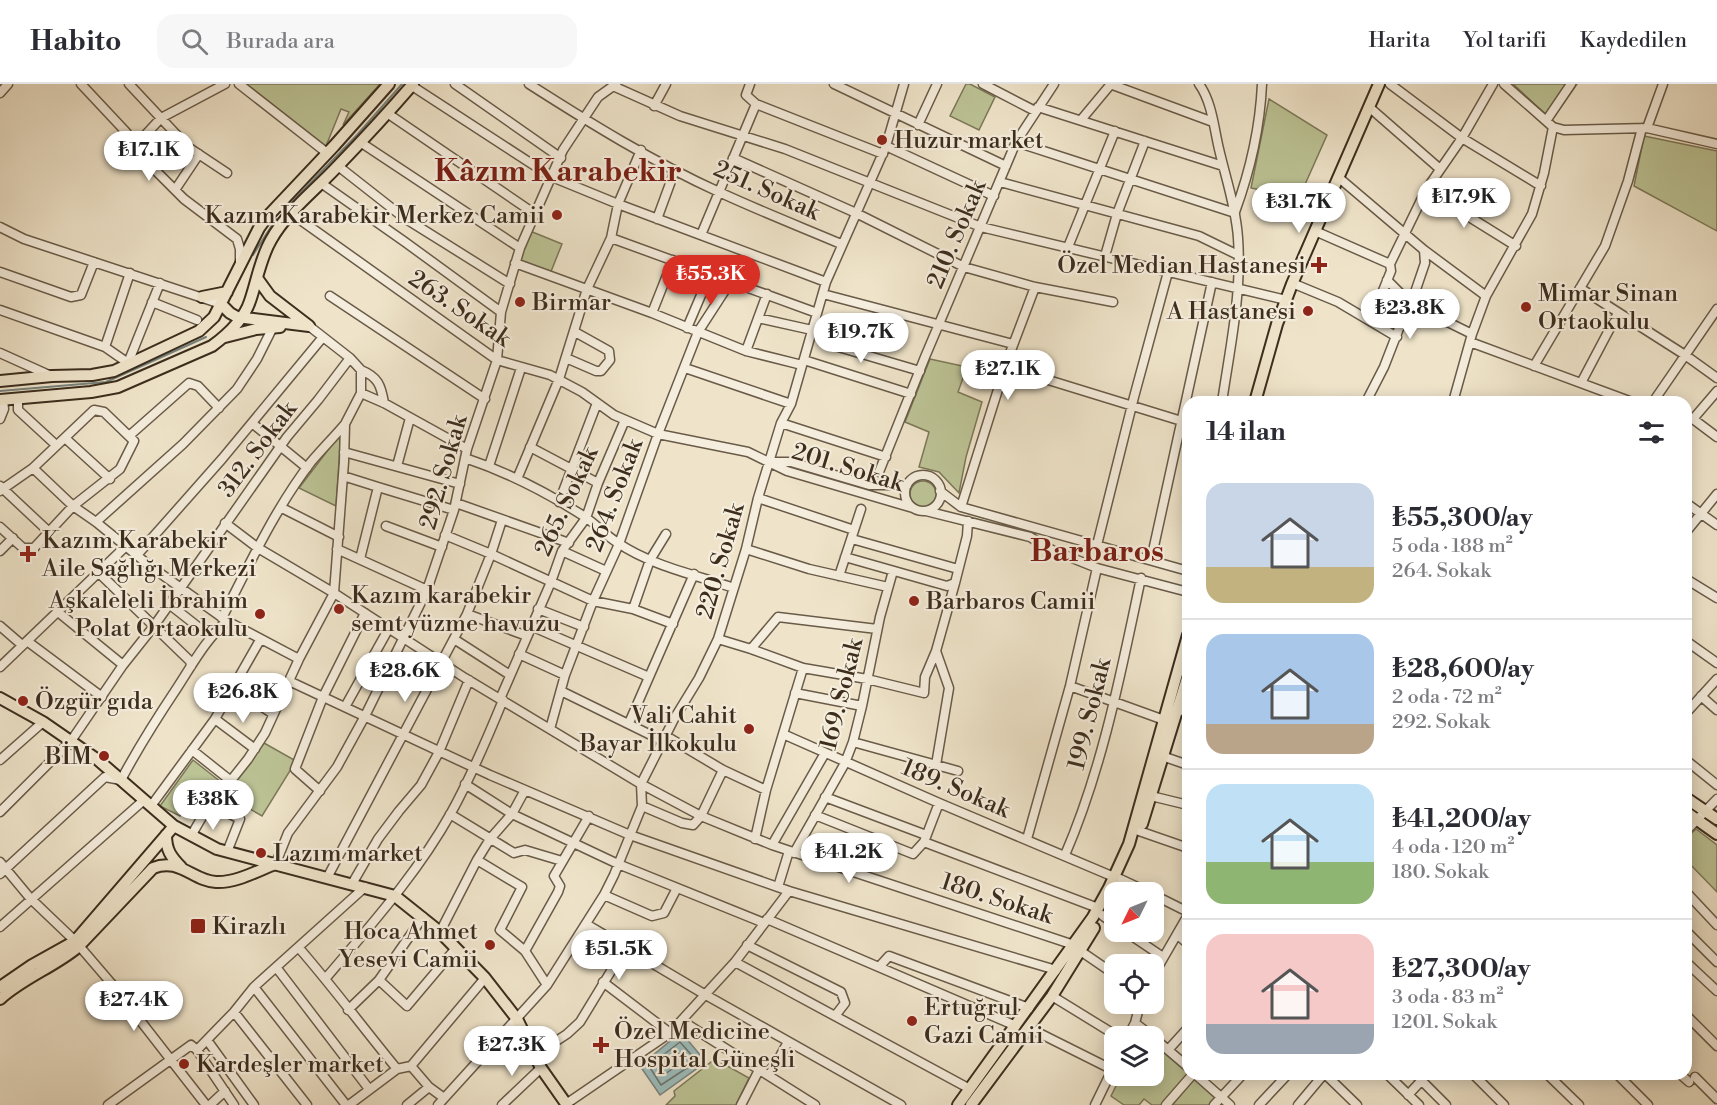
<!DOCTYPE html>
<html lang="tr">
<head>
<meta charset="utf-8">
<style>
	body { margin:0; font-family:"Libre Bodoni",serif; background:#f7f7f7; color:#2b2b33; height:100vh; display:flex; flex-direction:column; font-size:22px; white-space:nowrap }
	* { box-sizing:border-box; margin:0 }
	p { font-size:20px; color:#7c7c81 }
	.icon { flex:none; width:33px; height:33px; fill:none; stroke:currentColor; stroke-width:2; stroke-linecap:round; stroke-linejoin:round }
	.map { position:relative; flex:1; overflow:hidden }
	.sheet { position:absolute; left:1182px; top:312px; width:510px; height:684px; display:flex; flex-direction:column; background:#fff; border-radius:18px; box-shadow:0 3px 15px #0003 }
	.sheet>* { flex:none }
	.needle { width:39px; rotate:227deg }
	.fabs { position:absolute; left:1104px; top:798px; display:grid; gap:12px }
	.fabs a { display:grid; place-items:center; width:60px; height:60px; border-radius:12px; background:#fff; box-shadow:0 3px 15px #0003; font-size:30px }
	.price { position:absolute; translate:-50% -51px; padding:0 14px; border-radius:21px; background:#fff; color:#222; font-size:20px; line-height:39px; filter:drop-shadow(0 2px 3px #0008) }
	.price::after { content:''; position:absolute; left:50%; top:36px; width:18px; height:14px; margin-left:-9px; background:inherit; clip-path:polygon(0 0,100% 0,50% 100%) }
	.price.selected { background:#d93025; color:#fff }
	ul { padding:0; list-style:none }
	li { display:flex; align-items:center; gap:18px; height:150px; padding:0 24px }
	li+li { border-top:2px solid #e1e1e2 }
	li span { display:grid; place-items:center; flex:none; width:168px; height:120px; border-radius:18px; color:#555 }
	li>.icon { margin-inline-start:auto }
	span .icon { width:72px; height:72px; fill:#fffc; stroke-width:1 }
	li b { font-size:26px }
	h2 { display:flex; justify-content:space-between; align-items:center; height:72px; padding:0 24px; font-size:26px }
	header { display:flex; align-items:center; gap:36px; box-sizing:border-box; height:84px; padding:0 30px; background:#fff; border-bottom:2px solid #e1e1e2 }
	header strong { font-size:28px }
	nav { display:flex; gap:33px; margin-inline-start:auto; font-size:21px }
	.search { width:420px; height:54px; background:#f7f7f7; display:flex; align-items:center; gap:15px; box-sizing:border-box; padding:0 21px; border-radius:18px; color:#7c7c81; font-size:22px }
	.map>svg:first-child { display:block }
	.green { fill:#bcc395; stroke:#7c7859; stroke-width:1.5 }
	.water { fill:#9cbdbd; stroke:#76837d; stroke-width:1.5 }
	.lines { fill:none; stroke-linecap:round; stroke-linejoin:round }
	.shore { stroke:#6c756d; stroke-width:1.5 }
	.stream { stroke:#76837d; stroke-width:2 }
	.minor-casing { stroke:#695b48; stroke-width:11 }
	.major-casing { stroke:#3c2d1d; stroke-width:14 }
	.minor { stroke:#f5eddd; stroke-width:8 }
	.major { stroke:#efe4ca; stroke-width:10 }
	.poi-dot { fill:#8f2418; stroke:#f5eddd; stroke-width:2 }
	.labels { text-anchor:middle; stroke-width:4.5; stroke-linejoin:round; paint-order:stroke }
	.poi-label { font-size:24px; fill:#3c2d1d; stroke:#f5eddd; text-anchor:start }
	.street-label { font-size:24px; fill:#3c2d1d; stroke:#f5eddd }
	.district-label { font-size:30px; font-weight:bold; fill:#7a1f14; stroke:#f5eddd }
</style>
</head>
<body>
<header>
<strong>Habito</strong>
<div class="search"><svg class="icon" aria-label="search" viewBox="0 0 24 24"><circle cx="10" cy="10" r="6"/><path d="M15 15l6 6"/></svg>Burada ara</div>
<nav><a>Harita</a><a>Yol tarifi</a><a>Kaydedilen</a></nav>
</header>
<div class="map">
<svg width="1717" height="1021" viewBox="0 0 1717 1021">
	<rect width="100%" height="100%" fill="#efe4ca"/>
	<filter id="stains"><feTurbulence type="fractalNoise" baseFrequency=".00333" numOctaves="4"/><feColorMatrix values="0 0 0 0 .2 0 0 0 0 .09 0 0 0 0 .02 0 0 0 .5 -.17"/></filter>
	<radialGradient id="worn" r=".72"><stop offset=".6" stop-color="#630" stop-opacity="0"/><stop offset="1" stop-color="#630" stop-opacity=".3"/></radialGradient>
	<path class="green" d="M246 0H380L343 41 349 28 341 25 326 62Z
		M966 0H970L995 13 979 46 950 32Z
		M1513 0H1577L1552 36Z
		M1269 15 1327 51 1299 114 1251 104Z
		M1644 52 1717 67V147L1634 102Z
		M530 147 562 160 550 190 518 177Z
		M930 275 967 283 958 308 982 318 966 373 959 409 939 388 919 383 929 348 905 338Z
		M341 349 336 422 299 404Z
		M910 410a13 13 0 1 1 26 0a13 13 0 1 1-26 0Z
		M264 659 296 677 262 732 226 711Z
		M193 676 221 698 201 723 187 717 180 732 160 722Z
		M1696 745 1717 761V808L1686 776V754Z
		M1154 957 1188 987V990L1161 1021H1152L1144 1015 1139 1021H1124L1111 1012 1121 992H1154Z
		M715 975 749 994 736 1021H666L675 1012 674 1007Z
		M1193 993 1218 1012 1211 1021H1170Z"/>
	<path class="water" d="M681 948 706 978 660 1011 640 982Z"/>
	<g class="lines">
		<path class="shore" d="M680 958 695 975 696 978 661 1001 649 982Z
			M678 969 684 973V977L665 990H662L660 983Z"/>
		<path class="stream" d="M289 121 357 51 402 0
			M253 171 276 135
			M0 307 106 298 206 253"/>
		<g class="minor-casing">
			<path id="minor" d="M81 0 126 48 151 82 184 115 237 155 240 165V179
				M129 0 188 63 227 89
				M239 0 327 69
				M455 0 561 74
				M529 0C590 39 653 78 719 108 760 127 801 143 841 160
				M750 0 746 11 756 20 883 70
				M834 0 1006 82
				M983 0 1035 27
				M1110 0 1213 38
				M1199 0C1212 18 1214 44 1219 65 1226 95 1236 124 1238 154 1242 209 1230 264 1222 318
				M1390 0 1462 54 1541 102
				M1504 0 1553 43 1564 46 1647 44 1717 60
				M412 2 552 93 618 120 826 198
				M613 2 680 32 785 65 981 143 1286 216
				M0 9 8 0
				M654 22 666 0
				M1038 23 1223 82
				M1369 23 1440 85
				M387 29 535 130
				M1081 36 1111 0
				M1546 37 1571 0
				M918 41 937 0
				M1647 44 1663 0
				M360 58 520 164
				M1016 58 1235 129
				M136 61 161 34 225 0
				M886 62 994 112
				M733 74 856 129 964 183 1035 203 1113 218
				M338 82 403 133 510 200
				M1338 93 1424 166 1425 179 1411 220 1387 196
				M1000 98 1199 152 1238 171
				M321 99 405 158 501 228
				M175 106 199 70
				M1426 106 1516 162
				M278 120 497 276 550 291 582 308 614 331 658 350 748 368 787 387 913 424
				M1235 128C1250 87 1260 44 1262 0
				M657 135 675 86
				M0 143 24 155 221 220
				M1315 147 1390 180
				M701 151 756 20
				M611 154 817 229
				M1068 163 1115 47
				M1424 166 1486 212
				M1105 172 1117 130 1145 57
				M515 179 652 229 746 267 802 281
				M0 188 71 213 81 211 94 178
				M1292 199 1338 218 1397 253
				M1580 204 1685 271 1717 294
				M823 210 1013 260
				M330 212 485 315
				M152 218 197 236
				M0 226 105 263 128 279 160 199
				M652 229 673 176
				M758 234 812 246
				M1371 236 1391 187 1390 180 1426 106 1462 54 1493 0
				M687 244 710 190
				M1470 258 1632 318
				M835 262 920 287
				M105 263 130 189
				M746 267 767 210
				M0 269 51 292
				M566 274 596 287H601L610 276 609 267 575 248
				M804 276 911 310
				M1007 277 1045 295 1188 339
				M1534 282 1605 162 1628 97 1642 44
				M685 284 791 320
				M361 286C378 293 381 301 384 319
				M1581 299 1618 229
				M361 309 384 319 467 365
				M18 315V326L56 361
				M1366 318 1384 283 1405 229 1411 220 1472 250
				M1453 318 1472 250 1486 212 1532 130 1544 89 1553 43
				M1653 318 1717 225
				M1686 334 1693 335 1717 353
				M0 335 4 325 3 316
				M1693 335 1717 307
				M252 339 307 384
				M781 339 886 373
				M129 352 189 299 198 302 219 324
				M65 354 110 395
				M530 363 598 399
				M344 368 460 400
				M465 374C507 388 548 409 585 433 597 441 606 452 618 459 652 482 696 491 734 504
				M773 378H791L869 401H907
				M397 382 410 334
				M489 382 521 284
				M33 384 73 422 96 438 150 482 227 537 299 575
				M879 388 925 273 1016 58 1054 0
				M905 409a18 18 0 1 1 36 0a18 18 0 1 1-36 0Z
				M343 392 378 403
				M517 395 559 295 587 205 611 154 618 120 641 66
				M0 402 48 447
				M0 407 33 384 94 326 104 328 134 357 120 385 73 422 34 464H23L0 443
				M940 407 961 423 1188 487
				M758 414 854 446
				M559 418 597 319
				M456 419 569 459
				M1686 419 1717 441
				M961 423 1007 277 1035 203
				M282 424 339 453
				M926 427 1030 453 1052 466 1097 484 1188 508
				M96 438 183 360 237 305 257 275 273 243
				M225 439 258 464 334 509 465 594 641 700 701 732 772 761 1074 861
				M386 442 442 463
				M1686 448 1717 410
				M445 451 491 470 593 517 633 525 673 540
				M852 455 958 485
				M1097 461 1134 313 1168 188
				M337 465 427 506
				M746 465 809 485 888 503
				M0 467 13 454
				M562 467 606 487
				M137 471 222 375 323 253
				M845 473 947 502 955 499 967 452 968 437
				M360 475 378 403 454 426
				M1151 476 1212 198
				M99 489 190 577 191 582
				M839 492 861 425
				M1686 495 1717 514
				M169 520 211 553
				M538 525 584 543
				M633 525 650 476 666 450
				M58 528 123 581
				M467 530 491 470 502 436
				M222 534C249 481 275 425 311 378 322 365 334 353 345 340
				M0 542 22 561
				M531 542 649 593
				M454 555 510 591
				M718 555 751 565 803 584 867 595 924 609 925 593 936 567
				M27 557 102 613
				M1686 557 1717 579
				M751 565 778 533 877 545
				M519 570 565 591
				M0 583 126 462
				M289 597 490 691 630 751 789 807 1056 886
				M1070 602 1164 636
				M234 604 273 630
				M561 607 663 657
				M795 609 862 622
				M1701 612 1717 626
				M500 615 551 498 562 467 586 434 598 399 625 336
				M345 623 389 544
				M1178 625 1188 629
				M1686 629 1717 595
				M215 635 255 665
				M629 639 694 490
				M550 645 565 591 593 517 619 460 658 350 698 248 731 197
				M783 650 939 719 1114 793
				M666 652 723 686 766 706
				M853 658 958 687
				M192 666 231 697
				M1162 672 1188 681
				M0 676 43 638
				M1686 676 1717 701
				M936 681 949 604 936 567 955 499
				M465 700 512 730 618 780 764 839
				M320 707 295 685 323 613 365 529
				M1151 712 1188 721
				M825 713 926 751
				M212 721 240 735 227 768
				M151 722 215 635 260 556
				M642 722 682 739 693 741 701 732 723 686
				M0 728 71 657 123 581 154 542 287 353 318 316 350 274
				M450 730 514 769 525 766 562 777
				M815 731 913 770 924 758 939 719
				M1139 747 1188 764
				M1686 747 1717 715
				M191 752 202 733 248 675 265 649 299 575 334 509 344 378 345 340 361 309V286L350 274 309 242
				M755 755 766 706 803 584
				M1027 755 1070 602 1097 484
				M924 758 1098 824
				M772 761 825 669
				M794 769 845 679 853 658 862 622 880 533 893 487
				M1065 771C1103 683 1121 588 1141 494
				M477 776 522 803 500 846 525 867 547 901
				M0 778 30 814 75 857 111 899 206 1021
				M276 779 288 749 337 683 365 632 427 506 454 426 467 365 497 276 501 228 520 164 563 66 598 13 616 0
				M0 790 105 693 121 696C138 664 157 634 177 604 192 581 206 555 227 537
				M327 794 467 530 527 552
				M1120 795 1148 808
				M352 800 378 755 399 727 421 701 439 668 469 596
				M778 803 789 767
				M1686 808 1717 841
				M604 811 652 832 664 829 677 804
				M1154 811 1188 828
				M1102 831 1114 840
				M767 835 1016 942
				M586 840 704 910 901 1021
				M0 843 144 716
				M1686 847 1717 878
				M440 848 477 776 490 755 512 730 525 706
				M1126 848 1163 873
				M1178 851 1188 860
				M577 854 604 869
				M747 861 841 908 845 919 835 932
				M299 864C333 903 364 945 397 985
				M1079 866 1114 890
				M525 867 558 808 560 802 554 792 589 732
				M735 878 970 1005
				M1686 878 1717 907
				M276 883 369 1005
				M879 883 889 872 1029 924
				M1154 890 1188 831
				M326 894C370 842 417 790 451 729 471 693 487 655 503 616
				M379 896 407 922 456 864
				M603 898 670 949
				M254 903 346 1021
				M1052 912 1117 952
				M348 926 379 896 423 833
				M234 928 307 1021
				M1686 931 1717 962
				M682 937 815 1021
				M1135 939 1152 952
				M1029 944 1113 986
				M1128 952 1135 939 1140 920
				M1154 954 1188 983
				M207 956 254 1021
				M197 966 234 928 254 903 365 803
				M197 966 234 1021
				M1168 966 1188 944
				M535 971 567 950 580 938 625 864
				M411 982 429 1003 444 1014
				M1195 990 1230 1021
				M1325 990 1357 1021
				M1387 990 1419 1021
				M1415 990 1446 1021
				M1473 990 1504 1021
				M1547 990 1579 1021
				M1617 990 1648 1021
				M1680 990 1689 998
				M769 992 788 958
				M1695 993 1717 1015
				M1408 1011 1422 996
				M566 1020 670 949 735 878 789 807
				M108 1021 191 961 197 966
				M210 1021 225 1007
				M349 1021 397 985 411 982 485 894
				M407 1021 429 1003
				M438 1021 547 901 604 811 614 791 642 722 641 700 674 635 699 594 718 555 746 465 758 414 781 339 791 320 826 198 886 62 904 0
				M502 1021 541 984
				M741 1021 759 986
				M1095 1021 1114 982
				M1166 1021 1193 990
				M1214 1021 1243 990
				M1259 1021 1288 990
				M1298 1021 1324 990"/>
		</g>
		<g class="major-casing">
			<path id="major" d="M257 194 270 212 309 242
				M202 213 227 208
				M221 220 230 229 237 233 309 242
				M225 253 256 245 280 243
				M0 297 52 292 92 291 114 287 199 247 214 233 259 144 267 133 334 62 389 0
				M0 316 91 308 118 303 212 262C227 251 244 236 250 217 257 197 260 175 271 156 286 129 314 107 335 85 362 57 388 29 413 0
				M1255 318 1277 240 1292 200 1379 0
				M0 614 43 638 98 676 174 742 217 765 395 812 440 848 485 894 517 935 541 984 567 1021
				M1686 714 1717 735
				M1686 728 1717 750
				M1142 740 1188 591
				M166 751C166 766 171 773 181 783
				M0 903 32 881 75 857 174 742
				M0 915C23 894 54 883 78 863L153 784C179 773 193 797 216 798 236 799 257 787 275 780
				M958 1021 1093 833 1109 804 1129 760 1188 551
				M971 1021 1052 912 1094 844"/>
		</g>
		<use href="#minor" class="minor"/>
		<use href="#major" class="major"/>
	</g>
	<g class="poi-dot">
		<circle cx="882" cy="56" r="6"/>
		<circle cx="557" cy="131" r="6"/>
		<path d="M1316 172h6v6h6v6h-6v6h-6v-6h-6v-6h6z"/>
		<circle cx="520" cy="218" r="6"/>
		<circle cx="1526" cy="223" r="6"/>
		<circle cx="1308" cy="227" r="6"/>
		<path d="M25 461h6v6h6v6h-6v6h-6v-6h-6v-6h6z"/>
		<circle cx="914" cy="517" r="6"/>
		<circle cx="339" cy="525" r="6"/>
		<circle cx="260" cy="530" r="6"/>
		<circle cx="23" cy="617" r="6"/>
		<circle cx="749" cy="645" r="6"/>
		<circle cx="104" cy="672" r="6"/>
		<circle cx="261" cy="769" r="6"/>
		<rect x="190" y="834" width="16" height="16" rx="3"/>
		<circle cx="490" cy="861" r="6"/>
		<circle cx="912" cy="937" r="6"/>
		<path d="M598 952h6v6h6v6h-6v6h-6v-6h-6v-6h6z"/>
		<circle cx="184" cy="980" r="6"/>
	</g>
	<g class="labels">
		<g class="poi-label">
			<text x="894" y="64">Huzur market</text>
			<text x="545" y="139" text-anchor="end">Kazım Karabekir Merkez Camii</text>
			<text x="1306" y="189" text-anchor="end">Özel Median Hastanesi</text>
			<text x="1538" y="217">Mimar Sinan<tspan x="1538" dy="28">Ortaokulu</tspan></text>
			<text x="532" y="226">Birmar</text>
			<text x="1296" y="235" text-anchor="end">A Hastanesi</text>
			<text x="42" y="464">Kazım Karabekir<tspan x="42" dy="28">Aile Sağlığı Merkezi</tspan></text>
			<text x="351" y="519">Kazım karabekir<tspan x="351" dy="28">semt yüzme havuzu</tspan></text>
			<text x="248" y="524" text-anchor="end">Aşkaleleli İbrahim<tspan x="248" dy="28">Polat Ortaokulu</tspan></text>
			<text x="926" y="525">Barbaros Camii</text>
			<text x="35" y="625">Özgür gıda</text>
			<text x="737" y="639" text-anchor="end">Vali Cahit<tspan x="737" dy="28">Bayar İlkokulu</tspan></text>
			<text x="92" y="680" text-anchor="end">BİM</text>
			<text x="273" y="777">Lazım market</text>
			<text x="212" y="850">Kirazlı</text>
			<text x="478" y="855" text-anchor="end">Hoca Ahmet<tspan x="478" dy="28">Yesevi Camii</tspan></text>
			<text x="924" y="931">Ertuğrul<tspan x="924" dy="28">Gazi Camii</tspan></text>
			<text x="614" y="955">Özel Medicine<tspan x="614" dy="28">Hospital Güneşli</tspan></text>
			<text x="196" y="988">Kardeşler market</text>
		</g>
		<g class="street-label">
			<text transform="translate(767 106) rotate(24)" y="8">251. Sokak</text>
			<text transform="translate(956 150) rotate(-67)" y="8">210. Sokak</text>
			<text transform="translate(460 224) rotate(34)" y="8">263. Sokak</text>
			<text transform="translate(257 365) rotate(-53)" y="8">312. Sokak</text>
			<text transform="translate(848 383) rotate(17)" y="8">201. Sokak</text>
			<text transform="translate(443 388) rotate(-74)" y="8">292. Sokak</text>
			<text transform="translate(614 411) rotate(-69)" y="8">264. Sokak</text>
			<text transform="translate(566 417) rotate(-65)" y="8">265. Sokak</text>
			<text transform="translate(720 477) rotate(-74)" y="8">220. Sokak</text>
			<text transform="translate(841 610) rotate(-76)" y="8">169. Sokak</text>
			<text transform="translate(1089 630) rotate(-76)" y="8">199. Sokak</text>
			<text transform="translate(956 704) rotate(23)" y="8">189. Sokak</text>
			<text transform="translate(997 814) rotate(18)" y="8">180. Sokak</text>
		</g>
		<g class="district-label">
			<text x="558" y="97">Kâzım Karabekir</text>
			<text x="1097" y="477">Barbaros</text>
		</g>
	</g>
	<rect width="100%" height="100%" filter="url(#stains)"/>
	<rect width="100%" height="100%" fill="url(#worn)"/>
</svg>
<div class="fabs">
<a><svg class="needle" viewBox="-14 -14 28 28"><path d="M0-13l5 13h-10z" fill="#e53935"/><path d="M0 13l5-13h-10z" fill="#7c7c81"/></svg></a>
<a><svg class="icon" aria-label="locate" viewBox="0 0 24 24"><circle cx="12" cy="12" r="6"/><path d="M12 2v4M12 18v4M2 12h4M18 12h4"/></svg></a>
<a><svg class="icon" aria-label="layers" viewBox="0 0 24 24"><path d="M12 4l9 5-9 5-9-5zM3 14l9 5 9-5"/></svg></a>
</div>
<b class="price" style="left:149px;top:98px">₺17.1K</b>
<b class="price" style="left:1464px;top:145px">₺17.9K</b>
<b class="price" style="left:1299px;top:150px">₺31.7K</b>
<b class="price selected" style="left:711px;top:222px">₺55.3K</b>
<b class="price" style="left:1410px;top:256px">₺23.8K</b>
<b class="price" style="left:861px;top:280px">₺19.7K</b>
<b class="price" style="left:1008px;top:317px">₺27.1K</b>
<b class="price" style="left:405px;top:619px">₺28.6K</b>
<b class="price" style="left:243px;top:640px">₺26.8K</b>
<b class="price" style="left:213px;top:747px">₺38K</b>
<b class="price" style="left:849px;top:800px">₺41.2K</b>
<b class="price" style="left:619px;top:897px">₺51.5K</b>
<b class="price" style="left:134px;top:948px">₺27.4K</b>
<b class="price" style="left:512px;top:993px">₺27.3K</b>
<section class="sheet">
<h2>14 ilan<svg class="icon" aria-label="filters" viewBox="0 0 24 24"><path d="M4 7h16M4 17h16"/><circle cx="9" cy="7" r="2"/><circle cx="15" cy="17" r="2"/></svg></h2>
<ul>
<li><span style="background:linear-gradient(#c9d6e8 70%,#c2b280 0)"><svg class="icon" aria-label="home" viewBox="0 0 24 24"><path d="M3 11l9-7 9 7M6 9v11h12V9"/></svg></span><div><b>₺55,300/ay</b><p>5 oda · 188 m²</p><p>264. Sokak</p></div></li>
<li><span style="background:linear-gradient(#a9c7e8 75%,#b9a48a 0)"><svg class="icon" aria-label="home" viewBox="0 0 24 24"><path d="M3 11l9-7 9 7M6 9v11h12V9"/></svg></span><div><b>₺28,600/ay</b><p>2 oda · 72 m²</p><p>292. Sokak</p></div></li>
<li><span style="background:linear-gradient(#bfe0f5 65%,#8fb573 0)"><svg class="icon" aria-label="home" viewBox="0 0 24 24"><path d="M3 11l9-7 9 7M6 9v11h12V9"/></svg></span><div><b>₺41,200/ay</b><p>4 oda · 120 m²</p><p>180. Sokak</p></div></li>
<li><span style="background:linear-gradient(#f6c9c9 75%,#9aa5b1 0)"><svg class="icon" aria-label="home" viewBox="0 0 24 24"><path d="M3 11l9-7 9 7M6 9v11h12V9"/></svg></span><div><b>₺27,300/ay</b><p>3 oda · 83 m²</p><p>1201. Sokak</p></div></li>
</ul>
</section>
</div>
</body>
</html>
